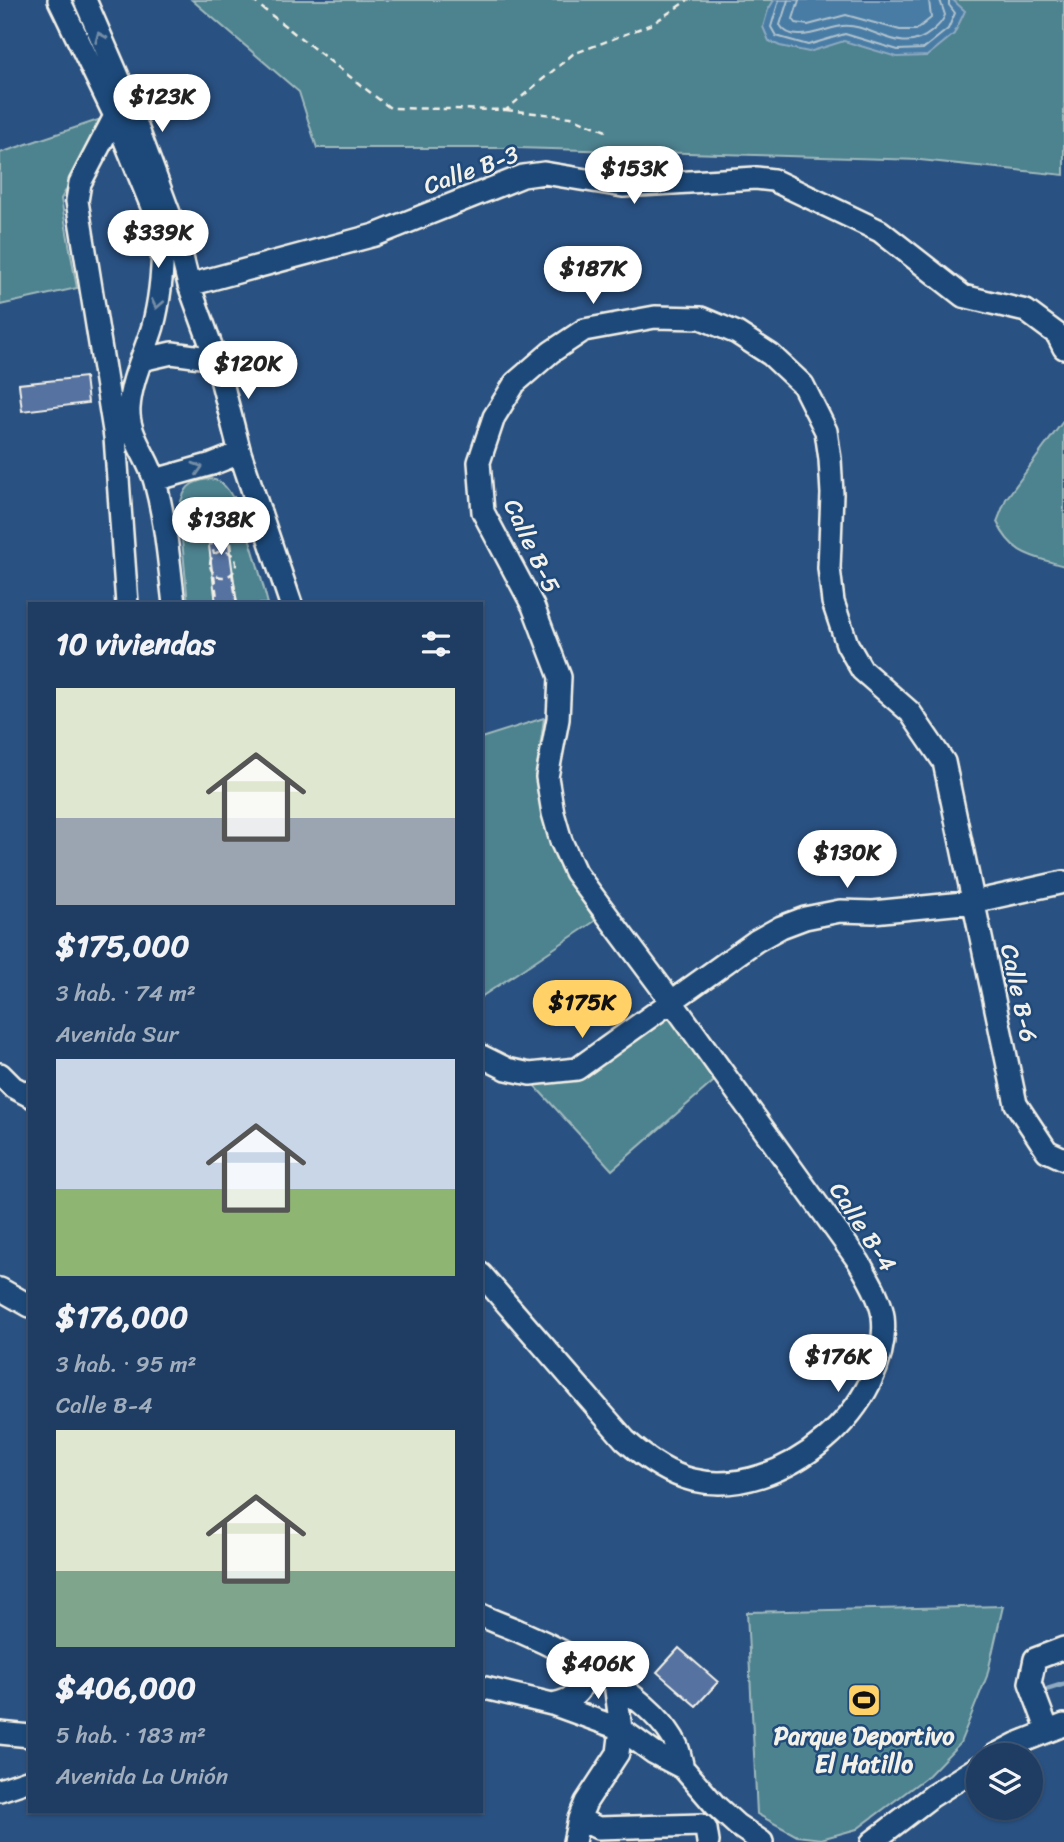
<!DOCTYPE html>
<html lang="es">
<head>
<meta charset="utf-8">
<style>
	body { margin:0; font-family:Sriracha,sans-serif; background:#274468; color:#f1f3f6; height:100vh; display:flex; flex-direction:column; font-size:26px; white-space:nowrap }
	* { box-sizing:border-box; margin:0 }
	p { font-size:23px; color:#a1aebe }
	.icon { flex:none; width:38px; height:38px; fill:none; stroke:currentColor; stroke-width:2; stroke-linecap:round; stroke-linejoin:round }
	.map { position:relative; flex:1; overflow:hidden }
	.drawer { position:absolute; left:28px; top:602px; width:455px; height:1211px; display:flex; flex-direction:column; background:#1f3d62; border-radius:0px; box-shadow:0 2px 5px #0004,0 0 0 2px #3c5677 }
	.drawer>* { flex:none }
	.buttons { position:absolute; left:966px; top:1743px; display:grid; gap:14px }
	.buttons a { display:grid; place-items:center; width:77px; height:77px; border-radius:50%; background:#1f3d62; box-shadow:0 2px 5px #0004,0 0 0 2px #3c5677; font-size:35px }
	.price { position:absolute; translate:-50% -60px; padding:0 16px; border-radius:24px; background:#fff; color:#222; font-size:23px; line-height:46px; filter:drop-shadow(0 2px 4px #0008) }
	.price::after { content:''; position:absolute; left:50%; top:42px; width:21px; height:16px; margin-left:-10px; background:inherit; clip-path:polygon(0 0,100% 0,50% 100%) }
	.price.current { background:#ffd166; color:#111 }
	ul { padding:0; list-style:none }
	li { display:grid; align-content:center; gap:14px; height:371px; padding:0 28px }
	li span { display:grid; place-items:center; height:217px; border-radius:0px; color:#555 }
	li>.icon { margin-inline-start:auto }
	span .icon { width:126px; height:126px; fill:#fffc; stroke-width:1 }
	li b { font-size:30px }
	h2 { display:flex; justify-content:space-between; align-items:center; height:84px; padding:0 28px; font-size:30px }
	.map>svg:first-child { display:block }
	.green { fill:#4d828f; stroke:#a0babc; stroke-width:2 }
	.water { fill:#487ba5; stroke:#8daac0; stroke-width:2 }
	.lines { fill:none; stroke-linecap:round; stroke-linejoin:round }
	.shore { stroke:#afc2cd; stroke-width:2 }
	.stream { stroke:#8daac0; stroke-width:5 }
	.building { fill:#5572a1; stroke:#f4f1e8; stroke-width:2 }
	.minor-casing { stroke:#f4f1e8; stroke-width:26 }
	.path { stroke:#f4f1e8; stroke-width:2.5; stroke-dasharray:7 5; stroke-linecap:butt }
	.minor { stroke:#1f4a7a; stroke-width:21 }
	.oneway { stroke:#748da6 }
	.labels { text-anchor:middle; stroke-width:5; stroke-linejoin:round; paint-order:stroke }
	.street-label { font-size:24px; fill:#f4f1e8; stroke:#1f4a7a }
	.poi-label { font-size:24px; font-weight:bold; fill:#f4f1e8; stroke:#1f4a7a }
</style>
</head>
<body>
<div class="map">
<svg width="1064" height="1842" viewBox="0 0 1064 1842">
	<rect width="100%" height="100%" fill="#295182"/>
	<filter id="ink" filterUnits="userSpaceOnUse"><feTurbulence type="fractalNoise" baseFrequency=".0143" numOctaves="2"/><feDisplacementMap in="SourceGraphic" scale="14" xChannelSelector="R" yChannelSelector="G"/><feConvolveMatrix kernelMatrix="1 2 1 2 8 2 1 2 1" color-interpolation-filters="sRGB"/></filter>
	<g filter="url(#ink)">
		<path class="green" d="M192 0H1064V175L920 160 517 148H317L299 92Z
			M107 117 61 199 77 288 0 305V153Z
			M1064 420V566C1032 556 1012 555 997 522L1006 499Z
			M210 479C210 479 220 481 220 482 241 495 261 578 268 604H188L179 508C184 489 188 481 210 479Z
			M544 718 536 778 550 843 595 921 481 997V738Z
			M669 1013 714 1081 612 1170 534 1085 579 1074Z
			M1003 1606 987 1676 960 1743 929 1775 857 1829 821 1839 797 1836 757 1814 747 1612Z"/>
		<path class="water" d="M774 0H953L965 11 954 34 927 56 897 57 844 41 809 52 780 46 769 41 763 27 768 10Z"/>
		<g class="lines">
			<path class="shore" d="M779 0 771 27 776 36 808 45 845 34 898 50 923 49 948 29 955 13 949 5V0
				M788 0 780 25C792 46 825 28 842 26 871 22 900 58 931 32 938 26 942 23 945 15L940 0
				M799 0 793 19 796 23 808 25 846 15 900 30H916L931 18 929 0"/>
			<path class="stream" d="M1048 1689 1064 1684"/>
		</g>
		<path class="building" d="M85 377 88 403 22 411 19 384Z
			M213 506 224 508 237 604H216L205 512Z
			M679 1648 718 1682 696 1706 657 1672Z"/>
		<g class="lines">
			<g class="minor-casing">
				<path id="minor" d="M59 0 115 116 159 224
					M85 0 120 81 175 229 189 285 216 359 240 453 291 604
					M115 116 80 183 77 201 115 437 127 604
					M163 236C163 266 161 296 153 326 145 353 131 379 129 408 127 435 149 458 155 482 166 522 169 564 174 604
					M189 285 375 235 523 176 544 173 623 186 756 178 773 180 880 231 963 296 1026 311 1057 334 1064 348
					M141 360 172 353 216 359
					M155 480 212 464 240 453
					M481 1056 507 1069 530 1074 577 1069 756 941 781 927 805 918 840 911 873 912 973 902 1064 882
					M0 1074 13 1087 30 1096
					M481 1274 625 1440C644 1457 668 1474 693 1480 781 1501 893 1406 883 1316 880 1297 868 1278 859 1262L672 1002 575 872 561 841 553 813 547 777 558 719 560 677 533 606 483 512 479 462 494 417 515 383 551 352 584 330 655 317 701 318 737 333 771 355 803 385 826 431 830 459 832 494 829 568 833 602 847 644 862 670 910 712 944 762 1016 1104 1047 1151 1064 1159
					M0 1289 30 1306
					M481 1615C494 1622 508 1626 521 1632 568 1652 656 1699 677 1746 680 1753 681 1761 683 1768
					M481 1687 552 1704 621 1729 654 1753 683 1768 715 1805 737 1825 762 1842
					M552 1704C579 1699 589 1686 578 1660
					M1048 1731 1030 1683 1035 1659 1064 1648
					M0 1733 30 1736
					M995 1755 1016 1744 1064 1725
					M0 1790 30 1780
					M579 1819 598 1828 702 1825 706 1829 708 1842
					M574 1842 579 1819 586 1802 618 1753 621 1729 615 1683
					M872 1842 932 1796 978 1767"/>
			</g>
			<path class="path" d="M252 0 390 108 506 110 573 54 652 24 688 0
				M506 110 571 117 606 131
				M203 515a13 13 0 1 1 26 0a13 13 0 1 1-26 0Z
				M223 505 235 497
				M229 519 232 554
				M207 527 214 554
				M210 564a13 13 0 1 1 26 0a13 13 0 1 1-26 0Z
				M232 573 237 604
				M214 576 218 604
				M221 604 225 602 234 604"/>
			<use href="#minor" class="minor"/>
		</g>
		<defs><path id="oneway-chevron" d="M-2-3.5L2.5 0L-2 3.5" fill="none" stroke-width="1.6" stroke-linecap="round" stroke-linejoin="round" transform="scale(1.75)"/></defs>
		<g class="oneway">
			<use href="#oneway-chevron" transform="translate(100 37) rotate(-113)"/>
			<use href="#oneway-chevron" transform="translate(157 304) rotate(101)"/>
			<use href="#oneway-chevron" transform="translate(198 468) rotate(-17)"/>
		</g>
	</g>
	<defs>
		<g id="stadium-square" transform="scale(1.75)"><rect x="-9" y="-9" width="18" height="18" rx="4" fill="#ffd166" stroke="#1f4a7a"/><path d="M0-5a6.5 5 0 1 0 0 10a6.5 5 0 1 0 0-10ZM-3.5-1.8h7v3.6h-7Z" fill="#111"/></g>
	</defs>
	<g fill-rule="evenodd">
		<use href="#stadium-square" x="864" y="1700"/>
	</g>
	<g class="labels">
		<g class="street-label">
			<text transform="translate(471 170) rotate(-20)" y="8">Calle B-3</text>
			<text transform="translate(532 546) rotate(65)" y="8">Calle B-5</text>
			<text transform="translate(1019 993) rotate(78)" y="8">Calle B-6</text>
			<text transform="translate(863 1227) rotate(57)" y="8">Calle B-4</text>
		</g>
		<g class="poi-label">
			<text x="864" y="1744">Parque Deportivo<tspan x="864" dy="28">El Hatillo</tspan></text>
		</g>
	</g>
</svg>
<div class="buttons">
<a><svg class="icon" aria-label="layers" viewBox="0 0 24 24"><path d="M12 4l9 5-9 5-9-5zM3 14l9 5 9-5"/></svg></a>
</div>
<b class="price" style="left:162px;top:134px">$123K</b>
<b class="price" style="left:634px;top:206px">$153K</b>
<b class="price" style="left:158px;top:270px">$339K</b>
<b class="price" style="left:593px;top:306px">$187K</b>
<b class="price" style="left:248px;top:401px">$120K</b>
<b class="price" style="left:221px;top:557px">$138K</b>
<b class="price" style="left:847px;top:890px">$130K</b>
<b class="price current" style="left:582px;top:1040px">$175K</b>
<b class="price" style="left:838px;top:1394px">$176K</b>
<b class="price" style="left:598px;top:1701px">$406K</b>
<section class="drawer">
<h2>10 viviendas<svg class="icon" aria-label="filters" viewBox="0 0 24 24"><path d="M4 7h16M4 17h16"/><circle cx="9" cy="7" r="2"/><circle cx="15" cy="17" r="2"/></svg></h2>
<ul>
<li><span style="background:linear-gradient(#dfe7d0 60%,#9aa5b1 0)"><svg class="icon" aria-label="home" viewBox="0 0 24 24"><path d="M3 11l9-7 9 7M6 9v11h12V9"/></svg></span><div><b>$175,000</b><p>3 hab. · 74 m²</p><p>Avenida Sur</p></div></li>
<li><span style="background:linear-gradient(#c9d6e8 60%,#8fb573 0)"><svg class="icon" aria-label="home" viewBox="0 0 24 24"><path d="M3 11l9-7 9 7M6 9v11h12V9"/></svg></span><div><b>$176,000</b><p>3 hab. · 95 m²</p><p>Calle B-4</p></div></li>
<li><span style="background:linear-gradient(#dfe7d0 65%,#7fa58c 0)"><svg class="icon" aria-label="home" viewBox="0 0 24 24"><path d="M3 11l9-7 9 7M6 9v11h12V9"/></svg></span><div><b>$406,000</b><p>5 hab. · 183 m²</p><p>Avenida La Unión</p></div></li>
</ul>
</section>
</div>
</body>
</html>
